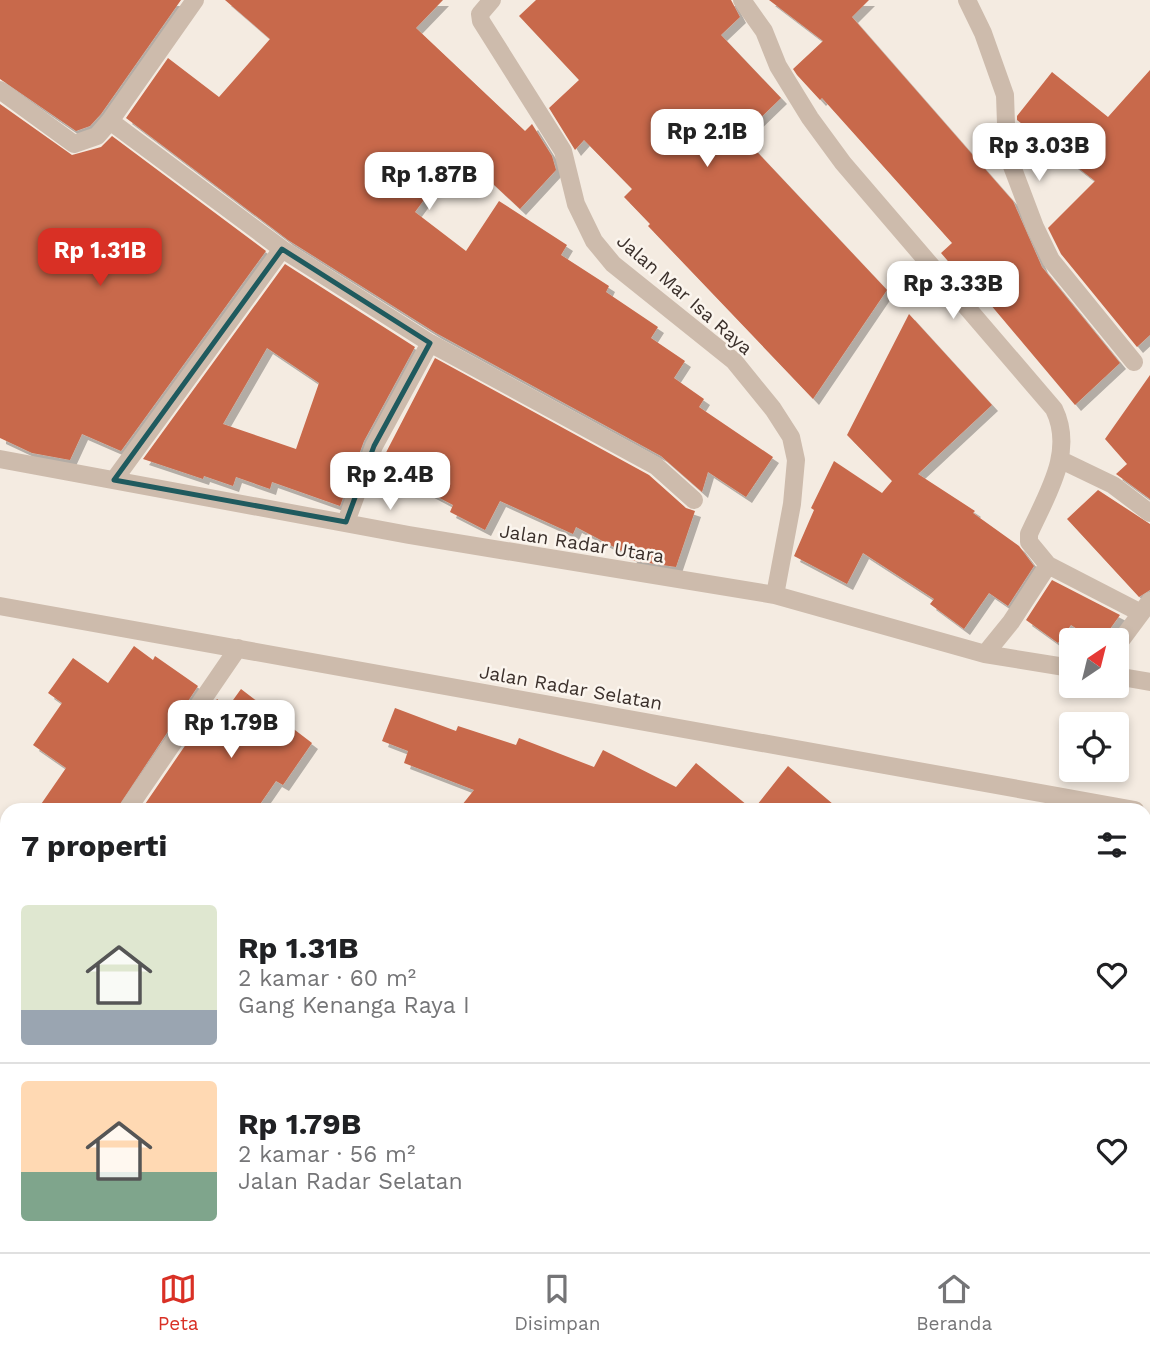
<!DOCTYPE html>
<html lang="id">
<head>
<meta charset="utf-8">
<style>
	body { margin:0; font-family:"Work Sans",sans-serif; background:#f2f2f2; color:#202124; height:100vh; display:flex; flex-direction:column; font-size:26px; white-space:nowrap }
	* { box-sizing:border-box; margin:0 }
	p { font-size:23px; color:#757577 }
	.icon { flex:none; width:38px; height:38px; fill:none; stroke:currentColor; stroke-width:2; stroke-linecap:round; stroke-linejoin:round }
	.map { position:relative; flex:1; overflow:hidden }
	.drawer { position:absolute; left:0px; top:803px; width:1152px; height:450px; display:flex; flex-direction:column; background:#fff; border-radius:21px 21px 0 0; box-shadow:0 4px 10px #0003 }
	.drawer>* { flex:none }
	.needle { width:46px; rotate:35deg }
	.buttons { position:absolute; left:1059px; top:628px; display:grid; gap:14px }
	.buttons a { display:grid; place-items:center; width:70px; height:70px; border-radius:7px; background:#fff; box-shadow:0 4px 10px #0003; font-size:35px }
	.price { position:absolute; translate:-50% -60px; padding:0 16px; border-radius:14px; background:#fff; color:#222; font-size:23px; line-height:46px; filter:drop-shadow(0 2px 4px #0008) }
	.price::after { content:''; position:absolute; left:50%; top:42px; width:21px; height:16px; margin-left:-10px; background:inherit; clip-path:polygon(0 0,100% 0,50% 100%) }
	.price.selected { background:#d93025; color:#fff }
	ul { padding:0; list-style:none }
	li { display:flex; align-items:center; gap:21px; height:175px; padding:0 21px }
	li+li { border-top:2px solid #e0e0e0 }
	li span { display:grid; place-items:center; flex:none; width:196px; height:140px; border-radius:7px; color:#555 }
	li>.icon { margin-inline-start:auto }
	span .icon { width:84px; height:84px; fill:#fffc; stroke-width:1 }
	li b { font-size:30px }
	h2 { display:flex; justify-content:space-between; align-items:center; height:84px; padding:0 21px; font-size:30px }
	.tabs { display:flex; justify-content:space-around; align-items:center; height:98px; border-top:2px solid #e0e0e0; background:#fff; font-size:19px; color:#757577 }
	.tabs a { display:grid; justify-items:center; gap:4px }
	.tabs .selected { color:#d93025 }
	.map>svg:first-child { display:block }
	.green { fill:#b8c4a0 }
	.building { fill:#c8694b; fill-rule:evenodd; filter:url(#shadow) }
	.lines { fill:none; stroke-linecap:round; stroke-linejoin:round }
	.street { stroke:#cdbbac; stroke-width:18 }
	.marked { fill:none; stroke:#1f5a5e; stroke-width:5; stroke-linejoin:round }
	.labels { text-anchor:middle; stroke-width:5; stroke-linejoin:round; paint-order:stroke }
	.street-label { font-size:19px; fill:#3b302b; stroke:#fbf5ee }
</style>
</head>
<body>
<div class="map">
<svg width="1150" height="1252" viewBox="0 0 1150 1252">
	<defs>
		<filter id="shadow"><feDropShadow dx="6" dy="6" stdDeviation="0" flood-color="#0004"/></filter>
	</defs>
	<rect width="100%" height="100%" fill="#f4ebe1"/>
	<path class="green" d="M7 1008V1246H283L279 1252H0V1016Z"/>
	<path class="building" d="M0 0H181L101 114 90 126 76 131 0 79Z
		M225 0H443L416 28 525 131 532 124 552 156 556 170 520 209 459 152 415 212 466 251 499 201 567 245 561 255 609 286 606 292 658 327 651 338 685 361 674 378 704 399 699 407 773 457 746 497 708 472 702 492 661 456 436 333 288 240 126 118 168 58 219 97 270 39Z
		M536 0H731L740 17 721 35 781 98 742 136 887 290 813 399 648 226 650 224 624 197 632 189 584 140 575 150 549 108 579 80 519 16Z
		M769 0H869L852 17 1013 201 1042 267 1120 363 1075 405 974 285 971 288 941 253 952 243 822 98 820 100 797 75 793 69 823 41Z
		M1150 70V335L1137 347 1061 254 1048 228 1095 181 1017 120V116L1052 72 1108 117Z
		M0 104 72 155 101 147 112 136 266 251 121 451 82 434 70 460 32 453 0 438Z
		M285 264 415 347 364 441 340 506 272 482 270 489 236 477 233 486 204 476 203 479 143 459ZM267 348 319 383 296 449 223 424Z
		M909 314 992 405 918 474 975 511 973 513 1019 546 1034 566 1008 606 989 593 964 629 930 604 934 599 863 553 847 584 794 556 814 510 811 508 834 461 882 493 892 481 847 435Z
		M435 358 649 475 686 508 695 511 676 567 629 560 631 556 576 527 573 534 500 501 485 530 450 512 453 505 379 466Z
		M1150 375V499L1116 474 1127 464 1105 439Z
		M1098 490 1150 524V590L1139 597 1067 519Z
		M1052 580 1120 615 1102 640H1094L1071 625 1058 643 1026 620Z
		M134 646 153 660 155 656 198 686 116 810H37L66 768 33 745 62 703 48 693 73 658 108 683Z
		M241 689 312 743 283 785 276 781 256 810H141L217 699 228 707Z
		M395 708 456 731 458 726 516 745 519 738 594 767 603 750 676 787 696 763 753 810 788 766 840 810H458L474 790 404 763 408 751 382 741Z"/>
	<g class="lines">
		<path class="street" d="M492 0 480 14 481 21 563 151 576 204 594 241 613 264 734 361 773 409 791 437 796 460 792 504 775 595
			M742 0 764 31 778 66 810 118 843 163 1054 409C1075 452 1047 494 1029 534V542L1048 565 1011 622 985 654
			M967 0 983 33 1005 95 1007 153 1035 227 1051 260 1134 362
			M0 90 74 144 97 136 110 121 282 249 430 343 656 466 694 500
			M110 121 195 0
			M0 459 409 535 775 595 985 654 1071 668
			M1061 460 1113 485 1150 513
			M114 480 282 249
			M346 522 374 446 430 343
			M1048 565 1141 613
			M0 606 1135 810
			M1116 647 1150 601
			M1116 676 1150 682
			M127 810 238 648
			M493 1246 500 1252
			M732 1252 737 1246"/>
	</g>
	<path class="marked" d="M282 249 430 343 374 446 346 522 114 480Z"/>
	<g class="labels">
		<g class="street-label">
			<text transform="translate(685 294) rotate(41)" y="7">Jalan Mar Isa Raya</text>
			<text transform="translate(582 543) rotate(9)" y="7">Jalan Radar Utara</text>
			<text transform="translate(571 687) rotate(10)" y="7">Jalan Radar Selatan</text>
		</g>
	</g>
</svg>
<div class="buttons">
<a><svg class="needle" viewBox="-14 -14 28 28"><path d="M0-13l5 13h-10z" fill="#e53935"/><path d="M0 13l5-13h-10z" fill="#757577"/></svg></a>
<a><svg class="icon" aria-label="locate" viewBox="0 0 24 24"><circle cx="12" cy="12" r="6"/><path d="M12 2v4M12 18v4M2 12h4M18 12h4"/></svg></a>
</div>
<b class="price" style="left:707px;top:169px">Rp 2.1B</b>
<b class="price" style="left:1039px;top:183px">Rp 3.03B</b>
<b class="price" style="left:429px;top:212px">Rp 1.87B</b>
<b class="price selected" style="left:100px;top:288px">Rp 1.31B</b>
<b class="price" style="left:953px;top:321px">Rp 3.33B</b>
<b class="price" style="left:390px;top:512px">Rp 2.4B</b>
<b class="price" style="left:231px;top:760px">Rp 1.79B</b>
<section class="drawer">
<h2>7 properti<svg class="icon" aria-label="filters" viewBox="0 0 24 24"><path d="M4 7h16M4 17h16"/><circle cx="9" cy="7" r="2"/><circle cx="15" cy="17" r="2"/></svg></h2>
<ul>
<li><span style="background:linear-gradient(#dfe7d0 75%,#9aa5b1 0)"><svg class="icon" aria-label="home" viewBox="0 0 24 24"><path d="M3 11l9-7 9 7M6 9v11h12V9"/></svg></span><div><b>Rp 1.31B</b><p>2 kamar · 60 m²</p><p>Gang Kenanga Raya I</p></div><svg class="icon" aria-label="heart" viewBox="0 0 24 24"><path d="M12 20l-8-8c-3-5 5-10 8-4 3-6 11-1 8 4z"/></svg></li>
<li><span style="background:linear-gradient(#ffd9b3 65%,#7fa58c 0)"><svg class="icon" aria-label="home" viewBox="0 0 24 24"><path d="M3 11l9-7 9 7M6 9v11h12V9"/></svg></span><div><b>Rp 1.79B</b><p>2 kamar · 56 m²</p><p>Jalan Radar Selatan</p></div><svg class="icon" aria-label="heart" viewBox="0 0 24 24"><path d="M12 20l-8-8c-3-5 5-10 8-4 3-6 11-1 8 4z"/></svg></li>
</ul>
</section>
</div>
<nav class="tabs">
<a class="selected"><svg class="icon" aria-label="map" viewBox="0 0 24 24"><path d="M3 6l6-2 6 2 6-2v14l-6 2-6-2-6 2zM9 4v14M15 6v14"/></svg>Peta</a>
<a><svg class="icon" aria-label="saved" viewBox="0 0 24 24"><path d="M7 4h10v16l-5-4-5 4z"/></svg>Disimpan</a>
<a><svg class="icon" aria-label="home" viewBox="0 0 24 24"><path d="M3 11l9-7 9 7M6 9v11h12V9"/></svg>Beranda</a>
</nav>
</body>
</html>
